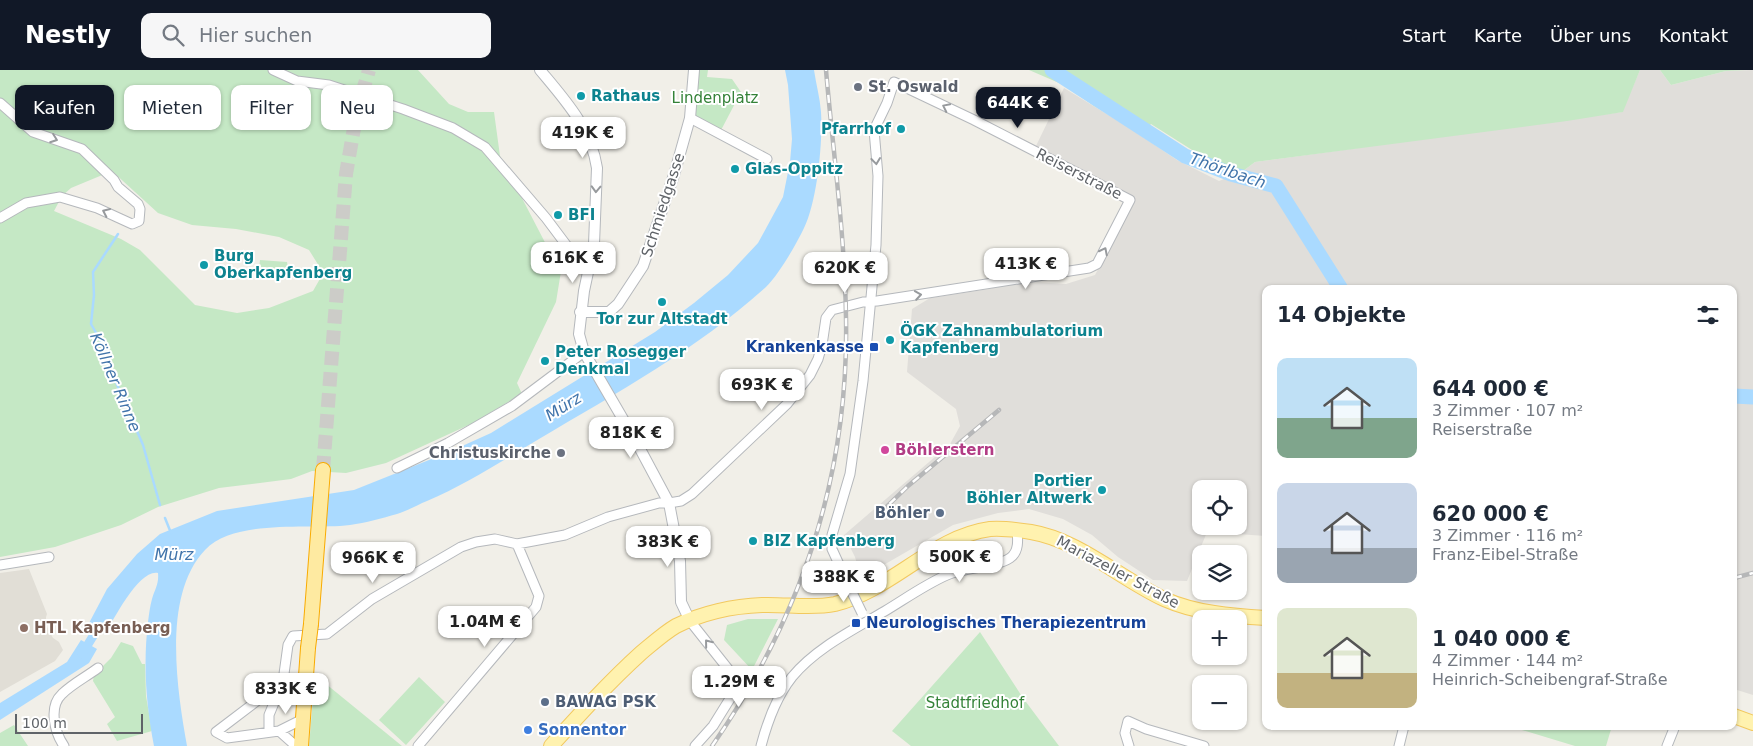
<!DOCTYPE html>
<html lang="de">
<head>
<meta charset="utf-8">
<style>
	body { margin:0; font-family:"DejaVu Sans",sans-serif; background:#f6f6f7; color:#1f2937; height:100vh; display:flex; flex-direction:column; font-size:19px; white-space:nowrap }
	* { box-sizing:border-box; margin:0 }
	p { font-size:16px; color:#747a83 }
	.icon { flex:none; width:28px; height:28px; fill:none; stroke:currentColor; stroke-width:2; stroke-linecap:round; stroke-linejoin:round }
	.map { position:relative; flex:1; overflow:hidden }
	.panel { position:absolute; left:1262px; top:215px; width:475px; height:445px; display:flex; flex-direction:column; background:#fff; border-radius:10px; box-shadow:0 1px 4px #0004 }
	.panel>* { flex:none }
	.guide { position:absolute; left:15px; top:15px; width:475px; height:45px; display:flex; gap:10px }
	.controls { position:absolute; left:1192px; top:410px; display:grid; gap:10px }
	.controls a { display:grid; place-items:center; width:55px; height:55px; border-radius:10px; background:#fff; box-shadow:0 1px 4px #0004; font-size:25px }
	.scale { position:absolute; left:15px; bottom:12px; width:128px; box-sizing:border-box; padding-left:5px; border:2px solid #5f6368; border-top:0; font-size:14px; line-height:18px; white-space:nowrap; color:#5f6368; -webkit-text-stroke:4px #fff; paint-order:stroke }
	.price { position:absolute; translate:-50% -42px; padding:0 11px; border-radius:10px; background:#fff; color:#222; font-size:16px; line-height:32px; filter:drop-shadow(0 1px 2px #0008) }
	.price::after { content:''; position:absolute; left:50%; top:30px; width:15px; height:11px; margin-left:-8px; background:inherit; clip-path:polygon(0 0,100% 0,50% 100%) }
	.price.active { background:#111827; color:#fff }
	ul { padding:0; list-style:none }
	li { display:flex; align-items:center; gap:15px; height:125px; padding:0 15px }
	li span { display:grid; place-items:center; flex:none; width:140px; height:100px; border-radius:10px; color:#555 }
	li>.icon { margin-inline-start:auto }
	span .icon { width:60px; height:60px; fill:#fffc; stroke-width:1 }
	li b { font-size:21px }
	h2 { display:flex; justify-content:space-between; align-items:center; height:60px; padding:0 15px; font-size:21px }
	.tag { padding:0 18px; border-radius:10px; background:#fff; box-shadow:0 1px 4px #0004; font-size:18px; line-height:45px }
	.tag.active { background:#111827; color:#fff }
	header { display:flex; align-items:center; gap:30px; box-sizing:border-box; height:70px; padding:0 25px; background:#111827; color:#fff }
	header strong { font-size:24px }
	nav { display:flex; gap:28px; margin-inline-start:auto; font-size:18px }
	.search { width:350px; height:45px; background:#f6f6f7; display:flex; align-items:center; gap:12px; box-sizing:border-box; padding:0 18px; border-radius:10px; color:#747a83; font-size:19px }
	.map>svg:first-child { display:block }
	.industrial { fill:#e0deda; fill-rule:evenodd }
	.education { fill:#e1ded6 }
	.green { fill:#c5e8c5; fill-rule:evenodd }
	.water { fill:#aadaff }
	.lines { fill:none; stroke-linecap:round; stroke-linejoin:round }
	.stream { stroke:#aadaff; stroke-width:2.5 }
	.canal { stroke:#aadaff; stroke-width:9 }
	.river { stroke:#aadaff; stroke-width:15 }
	.trunk-tunnel { stroke:#ccccc8; stroke-width:14; stroke-dasharray:14 7; stroke-linecap:butt }
	.minor-casing { stroke:#b5b8bc; stroke-width:11 }
	.tertiary-casing { stroke:#b5b8bc; stroke-width:12 }
	.primary-casing { stroke:#f2c960; stroke-width:16 }
	.trunk-casing { stroke:#f9ab00; stroke-width:16 }
	.minor { stroke:#fff; stroke-width:9 }
	.tertiary { stroke:#fff; stroke-width:10 }
	.primary { stroke:#fff2af; stroke-width:14 }
	.trunk { stroke:#feeaa1; stroke-width:14 }
	.rail-casing { stroke:#b6b7b8; stroke-width:4.5 }
	.rail { stroke:#fff; stroke-width:2.5; stroke-dasharray:8; stroke-linecap:butt }
	.minor-bridge-casing { stroke:#b5b8bc; stroke-width:11; stroke-linecap:butt }
	.trunk-bridge-casing { stroke:#f9ab00; stroke-width:16; stroke-linecap:butt }
	.minor-bridge { stroke:#fff; stroke-width:9 }
	.trunk-bridge { stroke:#feeaa1; stroke-width:14 }
	.oneway { stroke:#979a9d }
	.worship-dot { fill:#6b7280; stroke:#fff; stroke-width:2 }
	.culture-dot { fill:#0f9aa8; stroke:#fff; stroke-width:2 }
	.transit-dot { fill:#1a4fb4; stroke:#fff; stroke-width:2 }
	.hotel-dot { fill:#d1479c; stroke:#fff; stroke-width:2 }
	.service-dot { fill:#5c6f8a; stroke:#fff; stroke-width:2 }
	.education-dot { fill:#8d6e63; stroke:#fff; stroke-width:2 }
	.shop-dot { fill:#3f7fe0; stroke:#fff; stroke-width:2 }
	.labels { text-anchor:middle; stroke-width:4; stroke-linejoin:round; paint-order:stroke }
	.worship-label { font-size:15px; font-weight:bold; fill:#5b616d; stroke:#fff; text-anchor:start }
	.culture-label { font-size:15px; font-weight:bold; fill:#0d838f; stroke:#fff; text-anchor:start }
	.park-label { font-size:15px; fill:#348238; stroke:#fff }
	.street-label { font-size:15px; fill:#5f6368; stroke:#fff }
	.transit-label { font-size:15px; font-weight:bold; fill:#164399; stroke:#fff; text-anchor:end }
	.hotel-label { font-size:15px; font-weight:bold; fill:#b23c85; stroke:#fff; text-anchor:start }
	.service-label { font-size:15px; font-weight:bold; fill:#4e5e75; stroke:#fff; text-anchor:end }
	.education-label { font-size:15px; font-weight:bold; fill:#785e54; stroke:#fff; text-anchor:start }
	.shop-label { font-size:15px; font-weight:bold; fill:#366cbe; stroke:#fff; text-anchor:start }
	.water-label { font-size:16px; font-style:italic; fill:#4174aa; stroke:#fff }
</style>
</head>
<body>
<header>
<strong>Nestly</strong>
<div class="search"><svg class="icon" aria-label="search" viewBox="0 0 24 24"><circle cx="10" cy="10" r="6"/><path d="M15 15l6 6"/></svg>Hier suchen</div>
<nav><a>Start</a><a>Karte</a><a>Über uns</a><a>Kontakt</a></nav>
</header>
<div class="map">
<svg width="1753" height="676" viewBox="0 0 1753 676">
	<rect width="100%" height="100%" fill="#f1efe8"/>
	<path class="industrial" d="M1640 0H1660L1671 15 1726 1 1753 0V625L1734 619V219H1266V466L1207 462 1187 511 1153 510 1118 487 1092 465 1063 449 1029 439 998 443 953 455 861 508 855 487 844 465 950 374 960 356 956 339 907 302 912 239 930 228 989 219 1018 211 1066 214 1095 205 1135 128 1035 78 1064 18 1128 57 1177 90 1219 111 1243 101 1255 92 1622 42ZM1201 419H1239V456H1201Z"/>
	<path class="education" d="M29 499 47 544 46 547V555L53 568 59 572 63 580 55 591 0 622V503Z"/>
	<path class="green" d="M0 0H418L449 34 468 42H494L500 86 551 184 563 189 556 232 517 313 522 324 473 353 386 393 346 403 312 401 291 409 219 418 158 437 121 455 55 477 0 487ZM112 101 158 143 192 155 236 159 279 167 309 180 319 196 321 207 313 221 269 238 237 243 195 235 140 180 121 169 54 141 62 126 71 118Z
		M697 0H708L707 7 732 9 741 22 719 64 693 45Z
		M1029 0H1640L1623 42 1567 51 1255 92 1243 101 1211 92 1151 54 1143 63 1094 36 1066 16Z
		M1660 0H1746L1726 1 1671 15Z
		M260 190 287 192 288 198 260 200 259 199Z
		M748 549H778L752 600 724 570 727 555Z
		M980 562 1023 628 1059 676H911L892 661Z
		M121 572 133 576 142 594H145L146 626 152 661 117 671 107 654 115 647 93 611 94 605 111 588Z
		M315 605 402 676H309Z
		M419 607 445 632 406 675 379 650Z
		M14 655 28 676H0V663Z
		M1509 656H1612L1606 676H1575Z"/>
	<path class="water" d="M785 0H814C816 14 820 28 821 42 823 72 817 132 804 158 796 175 779 204 766 217 699 278 617 323 539 369 502 391 466 414 427 431 417 435 407 441 397 444 382 448 366 453 350 455 310 460 235 448 205 480 162 525 177 620 187 676H154C146 635 143 594 148 552 149 544 150 536 152 529 155 519 159 514 158 503 139 499 114 549 105 564L88 555 107 519 137 484 160 464 217 441 354 420 449 382 491 363 655 262 694 233 728 205 758 173 783 127 790 92 792 69 788 15Z
		M81 570 97 579 89 593 0 650V633L67 592Z"/>
	<g class="lines">
		<path class="stream" d="M118 164 93 202 94 225 91 254 106 280 109 296 143 375 160 435
			M165 448 171 463"/>
		<path class="canal" d="M82 584 103 550"/>
		<path class="river" d="M1052 0 1185 86 1231 104 1276 116 1341 219
			M1734 326 1753 327"/>
		<path class="trunk-tunnel" d="M323 400 346 104 357 41 369 0"/>
		<g class="minor-casing">
			<path id="minor" d="M273 0 297 11 329 15 403 39 453 58 485 77 546 148 573 184 590 190
				M0 33 33 62 82 79 114 110 118 117 138 134 140 139 139 151 132 154 97 138 60 127 26 133 0 148
				M690 48 767 89
				M397 398 448 373 512 336 584 282
				M0 495 49 487
				M690 551 736 609 738 614 736 619 713 656 695 676
				M303 649 279 661 227 668 216 662 283 611 288 575 293 566 327 564 372 529 461 477 476 472 495 469 517 474 565 465 608 447 659 433H669L681 431 692 424 787 334 810 305 818 289 822 275 826 248 832 240 863 232 877 231 1089 198 1097 194 1130 130 974 50 894 12 887 33 874 60 878 106 876 175 863 311 850 404 832 465V479L847 512
				M279 661 296 676
				M269 662V645L283 611
				M64 676C55 663 48 637 62 624 72 614 86 607 98 598
				M418 676 536 537 539 526 517 474
				M761 676C767 653 777 626 792 607 816 578 853 560 885 541 905 529 926 514 947 505 965 497 995 498 1010 488 1019 482 1018 470 1017 460
				M1129 676 1125 663 1128 651 1146 659 1204 676
				M1399 676 1404 656
				M1667 676 1675 656"/>
		</g>
		<g class="tertiary-casing">
			<path id="tertiary" d="M540 0C565 30 591 58 597 98L594 174 584 221 579 264 584 282 638 375 669 433 680 491 681 532 690 551
				M580 242H609L618 234 643 196 674 105 690 48 694 0"/>
		</g>
		<g class="primary-casing">
			<path id="primary" d="M1734 646 1753 653
				M551 676C580 644 609 612 641 583 652 574 664 563 676 556 702 543 734 536 762 535 786 534 811 539 835 534 892 520 932 467 990 459 1003 458 1018 460 1031 462 1079 470 1119 508 1164 529 1195 543 1232 546 1266 548"/>
		</g>
		<g class="trunk-casing">
			<path id="trunk" d="M311 554 323 400
				M301 676 308 578"/>
		</g>
		<use href="#minor" class="minor"/>
		<use href="#tertiary" class="tertiary"/>
		<use href="#primary" class="primary"/>
		<use href="#trunk" class="trunk"/>
		<g class="rail-casing">
			<path id="rail" d="M878 445 908 416 999 340
				M1734 508 1753 503
				M712 676C801 548 849 405 846 248 845 165 833 82 826 0"/>
		</g>
		<use href="#rail" class="rail"/>
		<g class="minor-bridge-casing">
			<path id="minor-bridge" d="M847 512 862 543"/>
		</g>
		<g class="trunk-bridge-casing">
			<path id="trunk-bridge" d="M308 578 311 554"/>
		</g>
		<use href="#minor-bridge" class="minor-bridge"/>
		<use href="#trunk-bridge" class="trunk-bridge"/>
	</g>
	<defs><path id="oneway-chevron" d="M-2-3.5L2.5 0L-2 3.5" fill="none" stroke-width="1.6" stroke-linecap="round" stroke-linejoin="round" transform="scale(1.25)"/></defs>
	<g class="oneway">
		<use href="#oneway-chevron" transform="translate(946 37) rotate(-154)"/>
		<use href="#oneway-chevron" transform="translate(54 69) rotate(20)"/>
		<use href="#oneway-chevron" transform="translate(876 91) rotate(83)"/>
		<use href="#oneway-chevron" transform="translate(596 119) rotate(92)"/>
		<use href="#oneway-chevron" transform="translate(106 142) rotate(-155)"/>
		<use href="#oneway-chevron" transform="translate(1104 181) rotate(-63)"/>
		<use href="#oneway-chevron" transform="translate(918 225) rotate(-9)"/>
		<use href="#oneway-chevron" transform="translate(708 573) rotate(-129)"/>
	</g>
	<g class="worship-dot">
		<circle cx="858" cy="17" r="5"/>
		<circle cx="561" cy="383" r="5"/>
	</g>
	<g class="culture-dot">
		<circle cx="581" cy="26" r="5"/>
		<circle cx="901" cy="59" r="5"/>
		<circle cx="735" cy="99" r="5"/>
		<circle cx="558" cy="145" r="5"/>
		<circle cx="204" cy="195" r="5"/>
		<circle cx="662" cy="232" r="5"/>
		<circle cx="890" cy="270" r="5"/>
		<circle cx="545" cy="291" r="5"/>
		<circle cx="1102" cy="420" r="5"/>
		<circle cx="753" cy="471" r="5"/>
	</g>
	<g class="transit-dot">
		<rect x="869" y="272" width="10" height="10" rx="2.5"/>
		<rect x="851" y="548" width="10" height="10" rx="2.5"/>
	</g>
	<circle class="hotel-dot" cx="885" cy="380" r="5"/>
	<g class="service-dot">
		<circle cx="940" cy="443" r="5"/>
		<circle cx="545" cy="632" r="5"/>
	</g>
	<circle class="education-dot" cx="24" cy="558" r="5"/>
	<circle class="shop-dot" cx="528" cy="660" r="5"/>
	<g class="labels">
		<g class="worship-label">
			<text x="868" y="22">St. Oswald</text>
			<text x="551" y="388" text-anchor="end">Christuskirche</text>
		</g>
		<g class="culture-label">
			<text x="591" y="31">Rathaus</text>
			<text x="891" y="64" text-anchor="end">Pfarrhof</text>
			<text x="745" y="104">Glas-Oppitz</text>
			<text x="568" y="150">BFI</text>
			<text x="214" y="191">Burg<tspan x="214" dy="17">Oberkapfenberg</tspan></text>
			<text x="662" y="254" text-anchor="middle">Tor zur Altstadt</text>
			<text x="900" y="266">ÖGK Zahnambulatorium<tspan x="900" dy="17">Kapfenberg</tspan></text>
			<text x="555" y="287">Peter Rosegger<tspan x="555" dy="17">Denkmal</tspan></text>
			<text x="1092" y="416" text-anchor="end">Portier<tspan x="1092" dy="17">Böhler Altwerk</tspan></text>
			<text x="763" y="476">BIZ Kapfenberg</text>
		</g>
		<g class="park-label">
			<text x="715" y="33">Lindenplatz</text>
			<text x="975" y="638">Stadtfriedhof</text>
		</g>
		<g class="street-label">
			<text transform="translate(1079 104) rotate(27)" y="5">Reiserstraße</text>
			<text transform="translate(663 135) rotate(-72)" y="5">Schmiedgasse</text>
			<text transform="translate(1118 502) rotate(28)" y="5">Mariazeller Straße</text>
		</g>
		<g class="transit-label">
			<text x="864" y="282">Krankenkasse</text>
			<text x="866" y="558" text-anchor="start">Neurologisches Therapiezentrum</text>
		</g>
		<g class="hotel-label">
			<text x="895" y="385">Böhlerstern</text>
		</g>
		<g class="service-label">
			<text x="930" y="448">Böhler</text>
			<text x="555" y="637" text-anchor="start">BAWAG PSK</text>
		</g>
		<g class="education-label">
			<text x="34" y="563">HTL Kapfenberg</text>
		</g>
		<g class="shop-label">
			<text x="538" y="665">Sonnentor</text>
		</g>
		<g class="water-label">
			<text transform="translate(1228 100) rotate(19)" y="6">Thörlbach</text>
			<text transform="translate(116 312) rotate(67)" y="6">Köllner Rinne</text>
			<text transform="translate(563 336) rotate(-32)" y="6">Mürz</text>
			<text x="174" y="490">Mürz</text>
		</g>
	</g>
</svg>
<div class="controls">
<a><svg class="icon" aria-label="locate" viewBox="0 0 24 24"><circle cx="12" cy="12" r="6"/><path d="M12 2v4M12 18v4M2 12h4M18 12h4"/></svg></a>
<a><svg class="icon" aria-label="layers" viewBox="0 0 24 24"><path d="M12 4l9 5-9 5-9-5zM3 14l9 5 9-5"/></svg></a>
<a>+</a>
<a>−</a>
</div>
<div class="scale">100 m</div>
<b class="price active" style="left:1018px;top:59px">644K €</b>
<b class="price" style="left:583px;top:89px">419K €</b>
<b class="price" style="left:573px;top:214px">616K €</b>
<b class="price" style="left:1026px;top:220px">413K €</b>
<b class="price" style="left:845px;top:224px">620K €</b>
<b class="price" style="left:762px;top:341px">693K €</b>
<b class="price" style="left:631px;top:389px">818K €</b>
<b class="price" style="left:668px;top:498px">383K €</b>
<b class="price" style="left:960px;top:513px">500K €</b>
<b class="price" style="left:373px;top:514px">966K €</b>
<b class="price" style="left:844px;top:533px">388K €</b>
<b class="price" style="left:485px;top:578px">1.04M €</b>
<b class="price" style="left:739px;top:638px">1.29M €</b>
<b class="price" style="left:286px;top:645px">833K €</b>
<div class="guide">
<a class="tag active">Kaufen</a>
<a class="tag">Mieten</a>
<a class="tag">Filter</a>
<a class="tag">Neu</a>
</div>
<section class="panel">
<h2>14 Objekte<svg class="icon" aria-label="filters" viewBox="0 0 24 24"><path d="M4 7h16M4 17h16"/><circle cx="9" cy="7" r="2"/><circle cx="15" cy="17" r="2"/></svg></h2>
<ul>
<li><span style="background:linear-gradient(#bfe0f5 60%,#7fa58c 0)"><svg class="icon" aria-label="home" viewBox="0 0 24 24"><path d="M3 11l9-7 9 7M6 9v11h12V9"/></svg></span><div><b>644 000 €</b><p>3 Zimmer · 107 m²</p><p>Reiserstraße</p></div></li>
<li><span style="background:linear-gradient(#c9d6e8 65%,#9aa5b1 0)"><svg class="icon" aria-label="home" viewBox="0 0 24 24"><path d="M3 11l9-7 9 7M6 9v11h12V9"/></svg></span><div><b>620 000 €</b><p>3 Zimmer · 116 m²</p><p>Franz-Eibel-Straße</p></div></li>
<li><span style="background:linear-gradient(#dfe7d0 65%,#c2b280 0)"><svg class="icon" aria-label="home" viewBox="0 0 24 24"><path d="M3 11l9-7 9 7M6 9v11h12V9"/></svg></span><div><b>1 040 000 €</b><p>4 Zimmer · 144 m²</p><p>Heinrich-Scheibengraf-Straße</p></div></li>
</ul>
</section>
</div>
</body>
</html>
